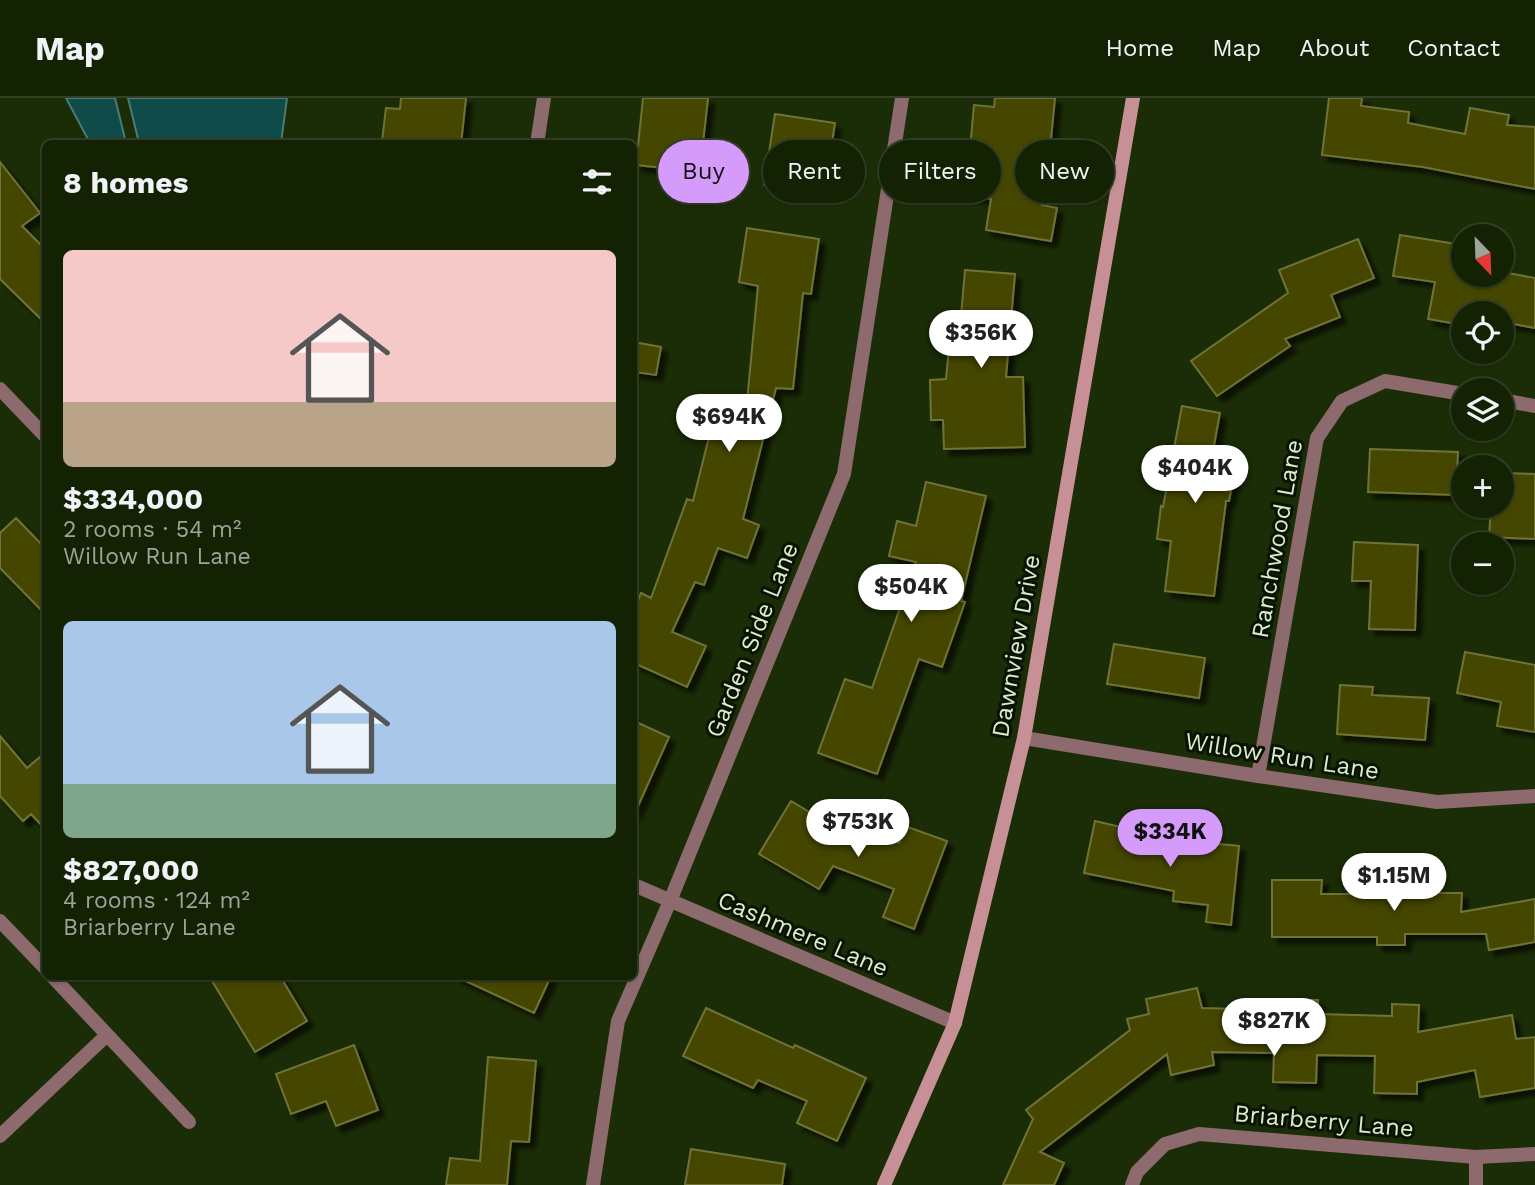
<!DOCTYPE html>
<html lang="en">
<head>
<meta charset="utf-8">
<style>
	body { margin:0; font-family:"Work Sans",sans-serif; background:#1d2a0e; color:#f1f3f6; height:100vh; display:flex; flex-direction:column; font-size:26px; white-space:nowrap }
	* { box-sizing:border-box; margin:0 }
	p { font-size:23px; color:#9da49a }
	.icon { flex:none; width:38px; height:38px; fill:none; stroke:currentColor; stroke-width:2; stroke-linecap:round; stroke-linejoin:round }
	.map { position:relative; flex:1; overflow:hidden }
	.drawer { position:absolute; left:42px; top:42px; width:595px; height:840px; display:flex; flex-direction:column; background:#142204; border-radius:10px; box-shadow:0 2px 5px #0004,0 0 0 2px #333f26 }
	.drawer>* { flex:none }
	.banner { position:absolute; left:658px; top:42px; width:665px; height:63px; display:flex; gap:14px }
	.needle { width:46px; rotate:157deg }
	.controls { position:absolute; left:1451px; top:126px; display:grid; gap:14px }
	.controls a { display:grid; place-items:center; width:63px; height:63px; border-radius:50%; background:#142204; box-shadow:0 2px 5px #0004,0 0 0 2px #333f26; font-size:35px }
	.price { position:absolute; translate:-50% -60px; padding:0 16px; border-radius:24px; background:#fff; color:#222; font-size:23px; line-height:46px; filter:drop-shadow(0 2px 4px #0008) }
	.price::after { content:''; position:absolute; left:50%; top:42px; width:21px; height:16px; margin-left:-10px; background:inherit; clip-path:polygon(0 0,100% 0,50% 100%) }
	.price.selected { background:#d59bfa; color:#111 }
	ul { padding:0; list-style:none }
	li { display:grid; align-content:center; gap:14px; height:371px; padding:0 21px }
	li span { display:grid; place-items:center; height:217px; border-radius:10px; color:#555 }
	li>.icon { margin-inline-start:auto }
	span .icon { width:126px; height:126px; fill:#fffc; stroke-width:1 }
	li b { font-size:30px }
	h2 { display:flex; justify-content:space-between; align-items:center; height:84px; padding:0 21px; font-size:30px }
	.chip { padding:0 24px; border-radius:32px; background:#142204; box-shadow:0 2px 5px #0004,0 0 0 2px #333f26; font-size:24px; line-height:63px }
	.chip.selected { background:#d59bfa; color:#111 }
	header { display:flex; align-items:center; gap:42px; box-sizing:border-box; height:98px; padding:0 35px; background:#142204; border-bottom:2px solid #333f26 }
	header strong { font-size:33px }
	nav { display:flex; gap:38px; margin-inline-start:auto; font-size:24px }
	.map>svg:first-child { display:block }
	.water { fill:#0f4b49; stroke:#4c7b71; stroke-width:2 }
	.building { fill:#444603; stroke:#707337; stroke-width:2; filter:url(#shadow) }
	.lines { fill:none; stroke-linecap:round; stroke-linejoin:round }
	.street { stroke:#8c6a6e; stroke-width:14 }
	.secondary { stroke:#c69096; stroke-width:14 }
	.labels { text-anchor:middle; stroke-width:6; stroke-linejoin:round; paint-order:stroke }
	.street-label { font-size:24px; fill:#dbebcf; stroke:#091302 }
</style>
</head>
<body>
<header>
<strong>Map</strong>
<nav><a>Home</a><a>Map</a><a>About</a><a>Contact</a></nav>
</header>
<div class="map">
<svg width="1535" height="1087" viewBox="0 0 1535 1087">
	<defs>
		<filter id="shadow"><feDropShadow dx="6" dy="6" stdDeviation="2" flood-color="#0009"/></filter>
	</defs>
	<rect width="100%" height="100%" fill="#1b2d06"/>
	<path class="water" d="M66 0H115L126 45H90Z
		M128 0H287L281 45H139Z"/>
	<path class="building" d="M401 0H466L461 46 382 43 386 10 400 11Z
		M643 0H708L703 45 685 43 683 72 636 67Z
		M995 0H1055L1048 71 1042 107 1057 110 1051 143 986 132 991 101 962 96 971 40 974 7 994 9Z
		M1329 0H1362L1361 8 1409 14 1408 25 1465 36 1470 10 1509 17 1507 27 1535 29V91L1423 69 1322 57Z
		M775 16 835 25 830 58 816 56 809 94 764 87Z
		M0 64 40 115 22 128 46 152V226L0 181Z
		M747 130 819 141 811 196 803 195 793 291 776 290 743 421 759 427 747 460 718 450 704 487 695 484 672 534 706 548 687 589 634 565V512L641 495 651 500 687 401 693 403 717 307 746 314 758 188 739 184Z
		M1400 137 1463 147V177H1502V174L1535 180V230L1502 224V215H1463V227L1428 221 1435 184 1393 178Z
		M1358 141 1374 180 1331 197 1340 219 1285 241 1290 248 1217 298 1191 263 1288 195 1279 172Z
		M965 172 1015 176 1006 279H1023L1025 349 944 351 943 322H931L930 282 946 281 952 217 961 218Z
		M634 244 661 249 656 277 634 274Z
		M1182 308 1220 315 1212 358 1237 362 1229 403H1226L1214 498 1165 493 1171 443 1157 441 1161 408 1163 409Z
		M1370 351 1458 354 1456 397 1368 394Z
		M1502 375 1535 376V441L1489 439 1491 408H1502Z
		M926 384 986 398 961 503 965 504 942 569 919 561 877 676 818 655 845 581 872 590 916 464 889 458 897 423 916 428Z
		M16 420 46 451V517L0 470V435Z
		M1354 444 1418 447 1415 532 1369 531 1371 483H1352Z
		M1114 546 1205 560 1199 600 1107 586Z
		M1465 554 1535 567V634L1497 628 1501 604 1457 595Z
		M1340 587 1373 589 1372 597 1429 600 1425 642 1337 636Z
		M634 623 669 639 634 717Z
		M0 638 27 670 46 654V732L31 716 23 723 0 698Z
		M791 703 865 747 870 734 899 745 905 728 947 743 914 831 883 819 894 791 833 768 819 791 759 756Z
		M1095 723 1125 730 1122 746 1178 757 1180 742 1239 748 1231 827 1206 824 1208 807 1173 803 1174 793 1084 775Z
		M1377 769H1418V795H1462L1461 814 1535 801V844L1489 852 1486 836H1405V847H1377V839H1272V782H1322L1321 796H1377Z
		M209 878H280L307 923 255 954Z
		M455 878H551L534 915Z
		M1197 890 1202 910 1285 912V902H1318V916L1392 918V906L1419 907 1418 934 1512 917 1516 941 1535 939V990L1480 999 1475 972 1417 984V996L1374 995 1375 958 1317 957 1316 985 1273 984 1274 955 1212 954 1214 967 1171 977 1167 956 1040 1054 1064 1065 1054 1087H1003L1033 1021 1026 1012 1130 932 1127 921 1149 916 1146 901Z
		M706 910 793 950 795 947 866 980 837 1043 797 1025 807 1003 758 982 753 990 683 958Z
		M354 947 378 1012 336 1028 326 1003 291 1016 276 976Z
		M488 959 536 963 529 1044 511 1043 507 1087H446L450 1060 480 1063Z
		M691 1051 785 1066 782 1087H685Z"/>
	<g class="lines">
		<path class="street" d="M537 46 544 0
			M0 291 46 339
			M1502 302 1535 308
			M1024 640 1258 678 1437 704 1535 698
			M1258 678 1317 340 1342 303 1385 283 1463 296
			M634 787 955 925
			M0 823 46 871
			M52 878 189 1024
			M0 1038 107 937
			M1476 1059V1087
			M593 1087 618 923 670 803 844 376 902 0
			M1132 1087 1137 1074 1165 1046 1199 1036 1476 1059 1535 1056"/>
		<path class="secondary" d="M884 1087 955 925 1024 640 1133 0"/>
	</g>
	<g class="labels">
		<g class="street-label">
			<text transform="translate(1277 441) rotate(-80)" y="8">Ranchwood Lane</text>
			<text transform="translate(752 542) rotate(-68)" y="8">Garden Side Lane</text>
			<text transform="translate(1016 548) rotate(-80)" y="8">Dawnview Drive</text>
			<text transform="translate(1282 658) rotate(9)" y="8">Willow Run Lane</text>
			<text transform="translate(803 836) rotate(23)" y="8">Cashmere Lane</text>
			<text transform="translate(1324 1023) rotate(5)" y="8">Briarberry Lane</text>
		</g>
	</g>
</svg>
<div class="controls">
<a><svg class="needle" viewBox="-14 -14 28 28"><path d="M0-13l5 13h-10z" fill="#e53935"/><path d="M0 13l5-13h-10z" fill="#9da49a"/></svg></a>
<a><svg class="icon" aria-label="locate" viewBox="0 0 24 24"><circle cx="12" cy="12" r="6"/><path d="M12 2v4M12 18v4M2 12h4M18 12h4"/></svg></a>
<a><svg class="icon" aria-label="layers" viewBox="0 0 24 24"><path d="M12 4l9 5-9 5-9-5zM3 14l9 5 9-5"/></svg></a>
<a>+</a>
<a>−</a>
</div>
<b class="price" style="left:981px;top:272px">$356K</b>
<b class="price" style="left:729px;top:356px">$694K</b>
<b class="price" style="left:1195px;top:407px">$404K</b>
<b class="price" style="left:911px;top:526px">$504K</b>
<b class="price" style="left:858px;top:761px">$753K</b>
<b class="price selected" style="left:1170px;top:771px">$334K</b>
<b class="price" style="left:1394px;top:815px">$1.15M</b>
<b class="price" style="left:1274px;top:960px">$827K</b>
<div class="banner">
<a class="chip selected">Buy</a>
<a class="chip">Rent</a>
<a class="chip">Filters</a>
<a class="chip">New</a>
</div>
<section class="drawer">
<h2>8 homes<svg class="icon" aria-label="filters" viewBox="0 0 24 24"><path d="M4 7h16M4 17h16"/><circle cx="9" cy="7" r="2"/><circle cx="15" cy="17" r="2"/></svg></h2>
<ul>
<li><span style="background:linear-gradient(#f6c9c9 70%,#b9a48a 0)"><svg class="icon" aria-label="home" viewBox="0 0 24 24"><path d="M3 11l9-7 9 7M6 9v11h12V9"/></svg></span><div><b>$334,000</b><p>2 rooms · 54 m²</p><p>Willow Run Lane</p></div></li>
<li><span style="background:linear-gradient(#a9c7e8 75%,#7fa58c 0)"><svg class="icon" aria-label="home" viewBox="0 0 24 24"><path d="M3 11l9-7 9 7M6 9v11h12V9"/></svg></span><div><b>$827,000</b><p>4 rooms · 124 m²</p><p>Briarberry Lane</p></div></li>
</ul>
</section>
</div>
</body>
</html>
